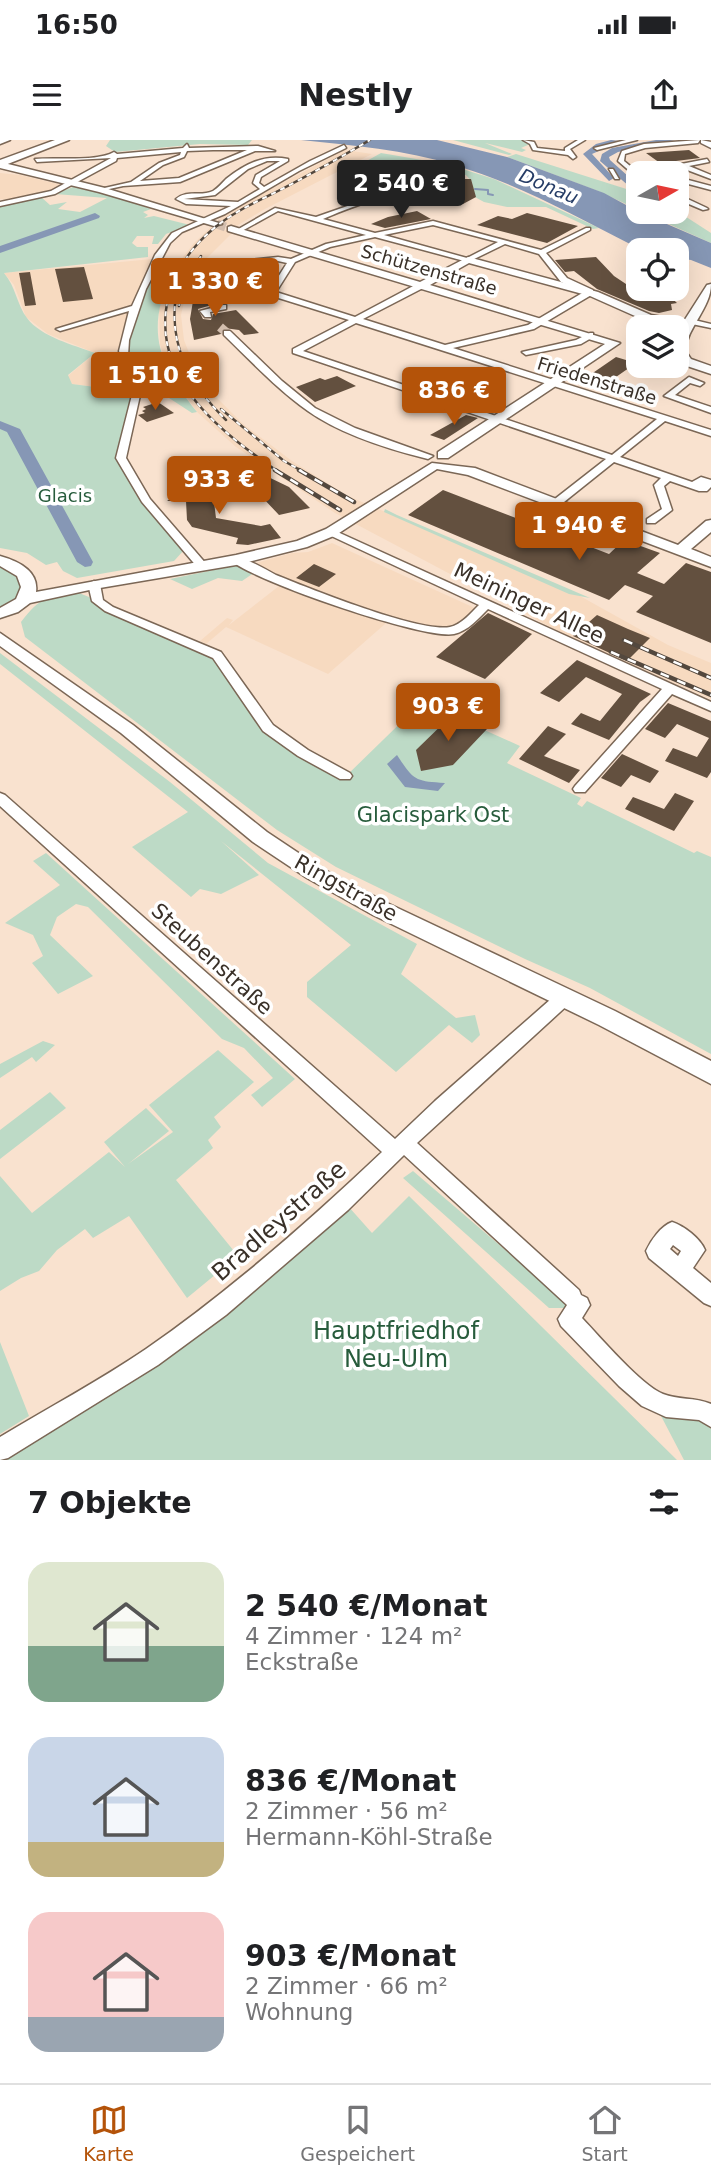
<!DOCTYPE html>
<html lang="de">
<head>
<meta charset="utf-8">
<style>
	body { margin:0; font-family:"DejaVu Sans",sans-serif; background:#f6f6f6; color:#202124; height:100vh; display:flex; flex-direction:column; font-size:26px; white-space:nowrap }
	* { box-sizing:border-box; margin:0 }
	p { font-size:23px; color:#757577 }
	.icon { flex:none; width:38px; height:38px; fill:none; stroke:currentColor; stroke-width:2; stroke-linecap:round; stroke-linejoin:round }
	.map { position:relative; height:1320px; overflow:hidden }
	.side { display:flex; flex-direction:column; background:#fff; flex:1 }
	.side>* { flex:none }
	.needle { width:46px; rotate:81deg }
	.controls { position:absolute; left:626px; top:21px; display:grid; gap:14px }
	.controls a { display:grid; place-items:center; width:63px; height:63px; border-radius:14px; background:#fff; box-shadow:0 7px 28px #0002; font-size:35px }
	.price { position:absolute; translate:-50% -60px; padding:0 16px; border-radius:7px; background:#b45309; color:#fff; font-size:23px; line-height:46px; filter:drop-shadow(0 2px 4px #0008) }
	.price::after { content:''; position:absolute; left:50%; top:42px; width:21px; height:16px; margin-left:-10px; background:inherit; clip-path:polygon(0 0,100% 0,50% 100%) }
	.price.on { background:#222; color:#fff }
	ul { padding:0; list-style:none }
	li { display:flex; align-items:center; gap:21px; height:175px; padding:0 28px }
	li span { display:grid; place-items:center; flex:none; width:196px; height:140px; border-radius:21px; color:#555 }
	li>.icon { margin-inline-start:auto }
	span .icon { width:84px; height:84px; fill:#fffc; stroke-width:1 }
	li b { font-size:30px }
	h2 { display:flex; justify-content:space-between; align-items:center; height:84px; padding:0 28px; font-size:30px }
	.status { display:flex; justify-content:space-between; align-items:center; height:49px; padding:0 35px; background:#fff; direction:ltr }
	.status svg { height:19px; fill:currentColor }
	header { display:flex; justify-content:space-between; align-items:center; height:91px; padding:0 28px; background:#fff; font-size:32px; font-weight:800 }
	.tab-bar { display:flex; justify-content:space-around; align-items:center; height:98px; border-top:2px solid #e0e0e0; background:#fff; font-size:19px; color:#757577 }
	.tab-bar a { display:grid; justify-items:center; gap:4px }
	.tab-bar .on { color:#b45309 }
	.map>svg:first-child { display:block }
	.built { fill:#f7dac0 }
	.green { fill:#bddac6 }
	.water { fill:#8697b5 }
	.lines { fill:none; stroke-linecap:round; stroke-linejoin:round }
	.stream { stroke:#8697b5; stroke-width:2 }
	.river { fill:#8697b5; fill-rule:evenodd }
	.building { fill:#63503f }
	.street-tunnel { stroke:#d3beae; stroke-width:9; stroke-dasharray:9 4.5; stroke-linecap:butt }
	.secondary-tunnel { stroke:#d3beae; stroke-width:9; stroke-dasharray:9 4.5; stroke-linecap:butt }
	.street-casing { stroke:#7b6756; stroke-width:3 }
	.secondary-casing { stroke:#7b6756; stroke-width:3 }
	.highway-casing { stroke:#7b6756; stroke-width:3 }
	.street { fill:#fff; fill-rule:evenodd }
	.secondary { fill:#fff; fill-rule:evenodd }
	.highway { fill:#fff; fill-rule:evenodd }
	.rail-far1-casing { stroke:#53483e; stroke-width:2.5 }
	.rail-casing { stroke:#53483e; stroke-width:4.5 }
	.rail-far1 { stroke:#fff; stroke-width:2; stroke-dasharray:5; stroke-linecap:butt }
	.rail { stroke:#fff; stroke-width:2.5; stroke-dasharray:9; stroke-linecap:butt }
	.labels { text-anchor:middle; stroke-width:7; stroke-linejoin:round; paint-order:stroke }
	.far-street-label { font-size:18px; fill:#393028; stroke:#fff }
	.far-park-label { font-size:18px; fill:#275c3c; stroke:#fff }
	.far-water-label { font-size:19px; font-style:italic; fill:#253c66; stroke:#fff }
	.street-label { font-size:21px; fill:#393028; stroke:#fff }
	.park-label { font-size:21px; fill:#275c3c; stroke:#fff }
	.near-street-label { font-size:24px; fill:#393028; stroke:#fff }
	.near-park-label { font-size:24px; fill:#275c3c; stroke:#fff }
</style>
</head>
<body>
<div class="status"><b>16:50</b><svg viewBox="0 0 49 12"><path d="M0 12V9h3v3zM5 12V6h3v6zM10 12V3h3v9zM15 12V0h3v12zM26 1h20v11H26zM47 4h2v5h-2z"/></svg></div>
<header><svg class="icon" aria-label="menu" viewBox="0 0 24 24"><path d="M4 6h16M4 12h16M4 18h16"/></svg>Nestly<svg class="icon" aria-label="share" viewBox="0 0 24 24"><path d="M12 15V3M7 8l5-5 5 5M5 13v7h14v-7"/></svg></header>
<div class="map">
<svg width="711" height="1320" viewBox="0 0 711 1320">
	<rect width="100%" height="100%" fill="#f9e2cf"/>
	<path class="built" d="M345 10 372 14 263 70 235 87 215 82 237 67Z
		M0 33 20 35 67 46 53 53 12 61 0 59Z
		M212 86 233 92 203 122 187 148 181 175 184 200 194 226 211 252 243 284 292 321 346 355 580 456 668 505 711 523V559L571 498 335 373 236 307 197 272 168 231 160 204 159 165 173 130 194 103Z
		M152 119 120 211 122 221 134 241V252L72 244 68 236 95 213 48 194 26 177 14 145 4 133Z
		M332 403 477 469 453 488H440L393 477 328 534 226 487 206 504 200 501 227 478 233 480 229 485 288 439 252 424 292 413 308 412Z"/>
	<path class="green" d="M110 0H252L248 5 200 4 115 12 106 6Z
		M453 0H524L530 4 521 8 526 10 522 12 485 3 512 14 509 15Z
		M381 13 422 20 404 31 363 23Z
		M516 14 639 53V70L598 51 507 17Z
		M437 21 494 39 599 88 593 89 546 67H507L484 62 473 56 472 42 466 35 439 32 430 27Z
		M73 47 106 54 151 69 143 72 148 75 144 78 154 76 190 85 166 94 158 104H152L154 96H137L132 103 137 107H148V117L4 133C16 147 17 165 27 178 41 197 74 205 95 213L68 235 72 244 134 252 118 318 137 356 184 410 174 421 77 438 63 431 57 422 46 425 27 413 0 408V65L40 56 50 65 67 62 58 69 80 72 107 58 55 54Z
		M677 71 711 93V103L642 72Z
		M167 129 173 130C145 190 157 222 197 272L192 273 140 239 148 237 140 221 129 222C122 193 142 157 155 132Z
		M385 369 397 375 590 458 569 454 384 372Z
		M0 424 21 433 25 456 0 471Z
		M243 424 258 430 242 441 218 438 192 449 170 439Z
		M79 453 89 457 108 473 216 516 266 589 344 638 422 562 520 606 507 623 581 658 577 664 582 667 587 661 694 713 697 711 711 717V914L590 848 525 819 336 727 277 690 25 497 21 482C41 456 47 457 79 453Z
		M0 513 170 642 268 723 417 804 401 834 456 878 475 875 480 895 472 903 449 885 396 932 307 857V842L351 805 221 701 259 735 221 754 200 749 191 757 132 707 188 672 0 524Z
		M46 713 295 939 262 967 251 955 273 938 244 908 222 899 88 767 76 764 57 777 50 795 93 836 58 854 32 823 43 816 33 795 5 783 60 745 33 721Z
		M43 901 55 905 36 922 32 917 0 938V924Z
		M218 910 254 942 214 977 221 987 208 1000 213 1008 176 1040 238 1116 187 1158 129 1076 93 1098 85 1089 57 1110 39 1131 21 1138 0 1151V1036L32 1073 109 1012 125 1027 104 1002 146 968 169 991 128 1024 173 992 149 965Z
		M50 952 66 968 0 1019V990Z
		M413 1031 573 1168H549L403 1038Z
		M409 1056 677 1320H0V1315L348 1066 372 1093Z
		M0 1202 29 1276 0 1294Z
		M660 1274 697 1276 711 1289V1320H684Z"/>
	<path class="water" d="M301 0H437L507 17 604 53 639 72 711 103V128L691 120 677 118V110L639 112 630 104C573 75 516 43 454 25 406 10 351 5 301 0Z
		M397 615C414 641 415 641 445 643L438 651 405 647 387 624Z"/>
	<g class="lines">
		<path class="stream" d="M475 49 488 50V54L493 55"/>
		<path class="river" d="M611 0 621 1 592 14 614 38 609 41 583 14 596 4Z
			M656 0H675L618 12 609 17 610 20 638 45 636 51H630V47L600 21 602 14 612 8Z
			M95 73 100 76 99 78 0 113V106Z
			M0 281 20 289 93 422 91 426 85 427 77 422 7 292 0 289Z"/>
	</g>
	<path class="building" d="M689 10 700 18 660 23 646 13Z
		M432 31 448 33 461 39H471L476 57 463 64 457 62 433 66 428 60 445 55V50L405 43Z
		M417 71 431 79 385 88 371 84 388 77Z
		M527 73 578 86 547 103 477 85 498 76 512 79Z
		M596 117 614 136 629 146 662 149 677 163 671 164 672 170 659 173 649 171 597 149 574 131 565 132 555 120Z
		M84 127 93 159 63 162 55 129Z
		M30 132 36 165 25 166 19 133Z
		M215 147 211 152 215 164 198 169 203 179 211 180 213 174 236 170 259 193 244 195 239 190 224 188 221 194 194 200 190 179 195 149Z
		M616 217 636 223 606 244 584 239Z
		M337 236 356 246 315 262 296 247 320 238 325 240Z
		M502 253 506 260 501 263 506 265 494 273 478 267Z
		M158 262 174 273 147 282 138 275 145 273 142 271 146 269 143 267Z
		M466 275 478 278 444 300 430 295Z
		M260 333 289 347 310 368 279 375 262 357 237 345Z
		M196 340 221 348 213 354 216 378 261 386 270 384 281 398 248 405 236 404 238 398 192 387 187 380 186 361H167Z
		M443 350 609 414 624 400 660 413 637 433 664 444 686 423 711 432V503L636 472 653 456 625 445 609 460 408 375Z
		M314 424 336 434 319 447 296 438Z
		M488 473 532 494 485 539 436 517Z
		M597 475 628 489 650 498 627 521 573 496Z
		M577 520 651 554 640 562 609 600 571 584 581 573 600 581 622 554 586 537 559 562 540 553Z
		M668 563 711 581V632L707 638 665 621 673 608 697 617 709 598 677 584 665 598 645 589Z
		M453 574 487 589 453 625 421 631 416 610Z
		M548 586 566 594 544 616 580 630 569 643 519 619Z
		M622 614 659 631 650 643 631 635 621 647 601 638Z
		M675 653 694 661 674 691 625 669 633 657 664 669Z"/>
	<g class="lines">
		<path class="street-tunnel" d="M220 187 227 193"/>
		<path class="secondary-tunnel" d="M217 84 231 89"/>
		<g class="street-casing">
			<path id="street" d="M0 0H10L0 4Z
				M523 0 534 2 537 8 565 11V8L578 0H585L570 9 576 17 573 19 568 15 533 10 530 4Z
				M626 0H637L597 10 594 8Z
				M700 0 698 3 645 8 625 14 624 21 635 30 655 29 707 19 709 22 689 26 711 35V39L682 28 655 33 633 34 618 21 622 11 644 4Z
				M187 4 189 8 258 6 275 11H255L180 42 123 46 100 51V49L131 42 159 23 180 15 181 12 117 18 116 21 55 54 0 66V62L51 51 111 18 37 22 35 19C56 17 97 22 114 12L117 14 183 8ZM213 10H247L179 38 140 41 163 25 184 17 187 11Z
				M344 5 346 8 299 31 225 74 182 92 170 103 146 149 129 200 128 216 139 241 141 251 126 318 150 359 208 426 206 428H198L142 362 116 318 133 251 119 211 129 171 60 191 56 189 132 166 155 115 172 93 231 66 186 64 176 59C187 49 201 57 213 51 218 48 222 43 226 39 245 24 264 14 288 19V21L261 37 259 43 264 47 310 21ZM267 21H280L256 35 253 43 260 49 238 62 184 59 215 55 248 29Z
				M609 29H613L619 39H615Z
				M677 37 711 46V50L677 41Z
				M417 49H431L444 53 430 58C398 48 354 66 323 79L375 93 433 81 541 110 586 88H590V90L546 113 567 138 593 150V154L534 189 453 208 711 290V296L665 281 620 317 692 342 701 337 711 340V347L707 351H699L670 341 664 346 672 370 655 383H647V379L662 369 654 345 661 338 614 322 559 366H551V362L606 319 293 213V209L349 180 269 155 268 153 287 123 278 121 216 128 211 134 205 129 214 124 278 117 291 119 326 104 366 95 278 71 240 92 235 91 275 68 316 77 359 62ZM433 85 498 102 467 118 384 95ZM375 97 468 122 505 104 539 114 561 142 584 152 528 185 445 205 363 179 423 148V144H417L355 177 276 152 295 122 330 107ZM356 183 657 279 612 315 303 211Z
				M677 54 707 68 708 69 703 70 677 59Z
				M213 151H219L223 163H217Z
				M223 165H226V169L210 172 211 177H205L200 171Z
				M690 179 711 184V188L687 183 686 181Z
				M224 191H230L282 241 315 268 355 288 433 316 428 319C388 309 342 295 308 271 277 249 251 221 224 195Z
				M590 193H593V197L581 204 526 215 522 212 576 200Z
				M689 237 704 243 700 246 690 243 675 255 711 267V273L664 256Z
				M331 389 711 562V571L672 554 585 652H575L573 649 575 646 662 549 488 469C479 478 468 491 454 494 424 500 254 441 230 420L232 418C245 416 264 429 276 435 308 448 420 493 450 487 461 485 472 472 479 465L327 394V390Z
				M94 441 100 444 103 460 113 467 221 512 273 585 308 610 350 633 352 636 350 639H340L298 616 263 591 213 518 105 471 92 461 88 444Z
				M0 653 5 655 395 999 435 961 559 852 565 850 571 852 573 857 571 862 417 1003 579 1150 581 1155 587 1158 590 1165 582 1178C600 1197 641 1245 663 1254 677 1260 695 1257 711 1264V1287L699 1280 666 1277 642 1266 619 1246 561 1186 558 1179 567 1165 404 1015 348 1070 226 1175 158 1225 8 1318 0 1320V1297C48 1268 99 1241 146 1209 230 1151 308 1082 382 1012L0 666Z
				M672 1082C684 1086 700 1098 705 1110L693 1128 711 1143V1166L704 1163 649 1118 646 1111C651 1100 661 1086 672 1082ZM673 1105 681 1111 678 1116 670 1109Z"/>
		</g>
		<g class="secondary-casing">
			<path id="secondary" d="M701 0 711 2V8L701 3Z
				M0 22 105 48 222 84 214 86 99 52 0 28Z
				M231 86 420 142 468 117 598 152 651 175 684 181 707 145 711 144C711 168 688 186 685 210L691 219 711 226V234L687 226 677 219V195L681 187 644 180 590 156 469 123 430 145 620 203 448 318H438V312L605 204 228 91V87Z
				M432 323 475 328 678 405 706 381 711 380V392L691 409 711 417V427L468 335 437 329 336 395 307 407 236 425 94 449 30 463 18 472 0 478V468L16 459 21 447 17 436 0 426V416C18 421 39 431 36 452L236 415 297 401 326 389Z
				M0 493 133 585 267 692 321 728 387 763 615 871 711 921V944L599 885 373 775 307 738 253 702 121 593 0 506Z"/>
		</g>
		<g class="highway-casing">
			<path id="highway" d="M55 0H69L0 27V20Z"/>
		</g>
		<use href="#street" class="street"/>
		<use href="#secondary" class="secondary"/>
		<use href="#highway" class="highway"/>
		<g class="rail-far1-casing">
			<path id="rail-far1" d="M176 156C168 206 191 246 226 280
				M179 166 183 147 201 116
				M221 269 284 321 302 331
				M277 331C223 293 157 244 166 170 170 138 188 110 213 89 233 72 258 61 282 49 311 34 341 17 370 0"/>
		</g>
		<g class="rail-casing">
			<path id="rail" d="M275 330 340 370
				M299 330 354 362
				M624 500 711 538
				M611 512 711 555"/>
		</g>
		<use href="#rail-far1" class="rail-far1"/>
		<use href="#rail" class="rail"/>
	</g>
	<g class="labels">
		<g class="far-street-label">
			<text transform="translate(429 130) rotate(16)" y="6">Schützenstraße</text>
			<text transform="translate(597 241) rotate(17)" y="6">Friedenstraße</text>
		</g>
		<g class="far-park-label">
			<text x="65" y="362">Glacis</text>
		</g>
		<g class="far-water-label">
			<text transform="translate(549 46) rotate(23)" y="7">Donau</text>
		</g>
		<g class="street-label">
			<text transform="translate(529 463) rotate(25)" y="7">Meininger Allee</text>
			<text transform="translate(346 748) rotate(29)" y="7">Ringstraße</text>
			<text transform="translate(212 819) rotate(42)" y="7">Steubenstraße</text>
		</g>
		<g class="park-label">
			<text x="433" y="682">Glacispark Ost</text>
		</g>
		<g class="near-street-label">
			<text transform="translate(279 1081) rotate(-41)" y="8">Bradleystraße</text>
		</g>
		<g class="near-park-label">
			<text x="396" y="1199">Hauptfriedhof<tspan x="396" dy="28">Neu-Ulm</tspan></text>
		</g>
	</g>
</svg>
<div class="controls">
<a><svg class="needle" viewBox="-14 -14 28 28"><path d="M0-13l5 13h-10z" fill="#e53935"/><path d="M0 13l5-13h-10z" fill="#757577"/></svg></a>
<a><svg class="icon" aria-label="locate" viewBox="0 0 24 24"><circle cx="12" cy="12" r="6"/><path d="M12 2v4M12 18v4M2 12h4M18 12h4"/></svg></a>
<a><svg class="icon" aria-label="layers" viewBox="0 0 24 24"><path d="M12 4l9 5-9 5-9-5zM3 14l9 5 9-5"/></svg></a>
</div>
<b class="price on" style="left:401px;top:80px">2 540 €</b>
<b class="price" style="left:215px;top:178px">1 330 €</b>
<b class="price" style="left:155px;top:272px">1 510 €</b>
<b class="price" style="left:454px;top:287px">836 €</b>
<b class="price" style="left:219px;top:376px">933 €</b>
<b class="price" style="left:579px;top:422px">1 940 €</b>
<b class="price" style="left:448px;top:603px">903 €</b>
</div>
<section class="side">
<h2>7 Objekte<svg class="icon" aria-label="filters" viewBox="0 0 24 24"><path d="M4 7h16M4 17h16"/><circle cx="9" cy="7" r="2"/><circle cx="15" cy="17" r="2"/></svg></h2>
<ul>
<li><span style="background:linear-gradient(#dfe7d0 60%,#7fa58c 0)"><svg class="icon" aria-label="home" viewBox="0 0 24 24"><path d="M3 11l9-7 9 7M6 9v11h12V9"/></svg></span><div><b>2 540 €/Monat</b><p>4 Zimmer · 124 m²</p><p>Eckstraße</p></div></li>
<li><span style="background:linear-gradient(#c9d6e8 75%,#c2b280 0)"><svg class="icon" aria-label="home" viewBox="0 0 24 24"><path d="M3 11l9-7 9 7M6 9v11h12V9"/></svg></span><div><b>836 €/Monat</b><p>2 Zimmer · 56 m²</p><p>Hermann-Köhl-Straße</p></div></li>
<li><span style="background:linear-gradient(#f6c9c9 75%,#9aa5b1 0)"><svg class="icon" aria-label="home" viewBox="0 0 24 24"><path d="M3 11l9-7 9 7M6 9v11h12V9"/></svg></span><div><b>903 €/Monat</b><p>2 Zimmer · 66 m²</p><p>Wohnung</p></div></li>
</ul>
</section>
<nav class="tab-bar">
<a class="on"><svg class="icon" aria-label="map" viewBox="0 0 24 24"><path d="M3 6l6-2 6 2 6-2v14l-6 2-6-2-6 2zM9 4v14M15 6v14"/></svg>Karte</a>
<a><svg class="icon" aria-label="saved" viewBox="0 0 24 24"><path d="M7 4h10v16l-5-4-5 4z"/></svg>Gespeichert</a>
<a><svg class="icon" aria-label="home" viewBox="0 0 24 24"><path d="M3 11l9-7 9 7M6 9v11h12V9"/></svg>Start</a>
</nav>
</body>
</html>
